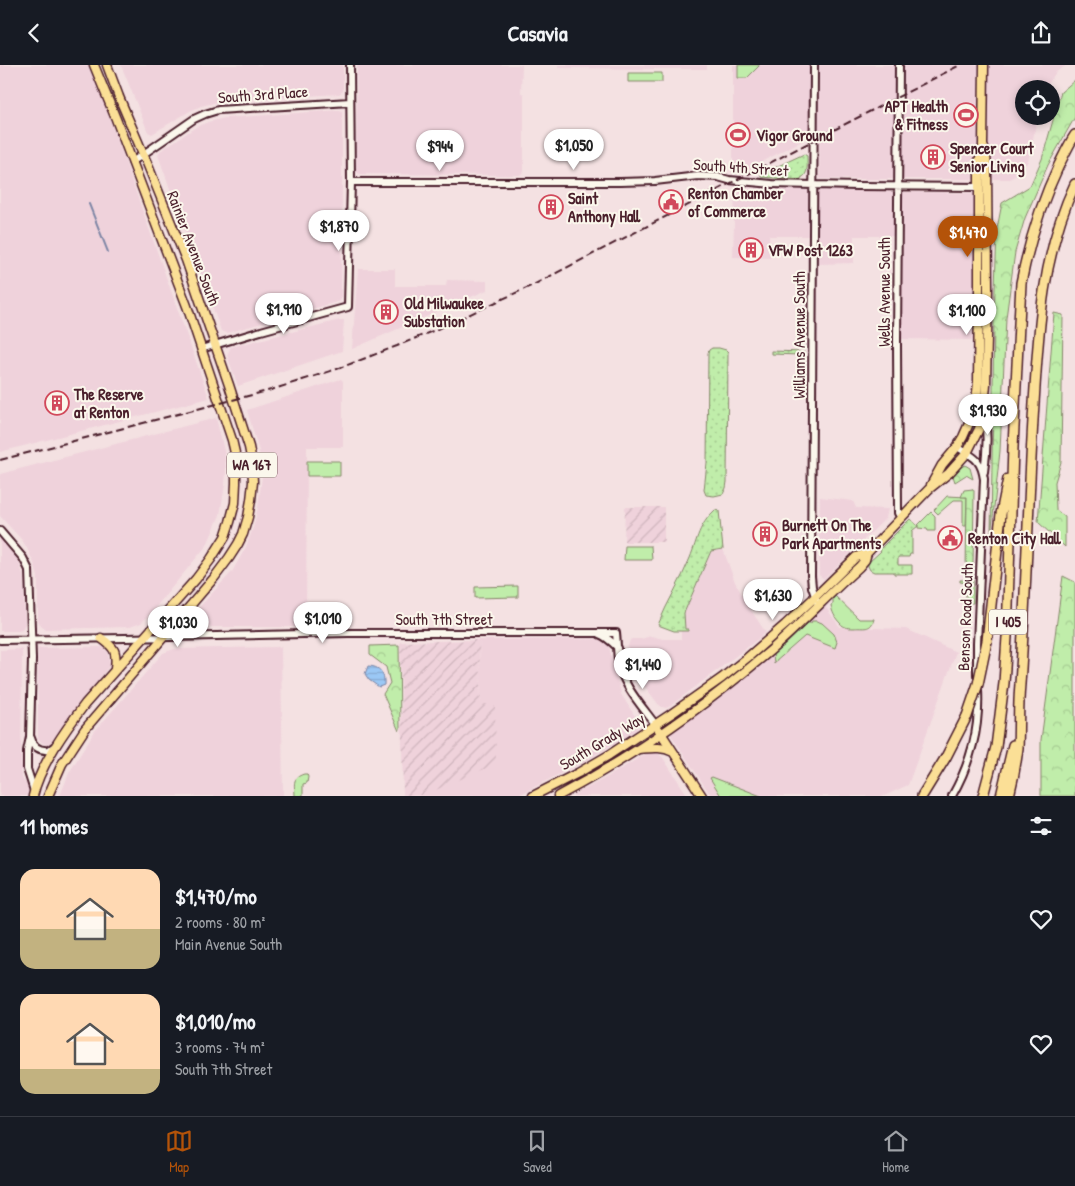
<!DOCTYPE html>
<html lang="en">
<head>
<meta charset="utf-8">
<style>
	body { margin:0; font-family:"Patrick Hand",sans-serif; background:#20242c; color:#f1f3f6; height:100vh; display:flex; flex-direction:column; font-size:19px; white-space:nowrap }
	* { box-sizing:border-box; margin:0 }
	p { font-size:16px; color:#9ea1a6 }
	.icon { flex:none; width:28px; height:28px; fill:none; stroke:currentColor; stroke-width:2; stroke-linecap:round; stroke-linejoin:round }
	.map { position:relative; height:731px; overflow:hidden }
	.sheet { display:flex; flex-direction:column; background:#171b24; flex:1 }
	.sheet>* { flex:none }
	.tools { position:absolute; left:1015px; top:15px; display:grid; gap:10px }
	.tools a { display:grid; place-items:center; width:45px; height:45px; border-radius:50%; background:#171b24; box-shadow:0 2px 8px #0003; font-size:25px }
	.price { position:absolute; translate:-50% -42px; padding:0 11px; border-radius:18px; background:#fff; color:#222; font-size:16px; line-height:32px; filter:drop-shadow(0 1px 2px #0008) }
	.price::after { content:''; position:absolute; left:50%; top:30px; width:15px; height:11px; margin-left:-8px; background:inherit; clip-path:polygon(0 0,100% 0,50% 100%) }
	.price.current { background:#b45309; color:#fff }
	ul { padding:0; list-style:none }
	li { display:flex; align-items:center; gap:15px; height:125px; padding:0 20px }
	li span { display:grid; place-items:center; flex:none; width:140px; height:100px; border-radius:15px; color:#555 }
	li>.icon { margin-inline-start:auto }
	span .icon { width:60px; height:60px; fill:#fffc; stroke-width:1 }
	li b { font-size:21px }
	h2 { display:flex; justify-content:space-between; align-items:center; height:60px; padding:0 20px; font-size:21px }
	header { display:flex; justify-content:space-between; align-items:center; height:65px; padding:0 20px; background:#171b24; font-size:22px; font-weight:700 }
	.tabs { display:flex; justify-content:space-around; align-items:center; height:70px; border-top:1px solid #363941; background:#171b24; font-size:14px; color:#9ea1a6 }
	.tabs a { display:grid; justify-items:center; gap:2px }
	.tabs .current { color:#b45309 }
	.map>svg:first-child { display:block }
	.built { fill:#efd2db }
	.industrial { fill:url(#industrial-furrows) }
	.grass { fill:#c0edaa; stroke:#85866a }
	.forest { fill:url(#forest-crowns); stroke:#85866a }
	.park { fill:url(#park-dots); stroke:#85866a }
	.water { fill:url(#water-rules); stroke:#7b84a4 }
	.lines { fill:none; stroke-linecap:round; stroke-linejoin:round }
	.stream { stroke:#7b84a4; stroke-width:2 }
	.minor-casing { stroke:#4a1f2b; stroke-width:10 }
	.major-casing { stroke:#4a1f2b; stroke-width:11 }
	.highway-casing { stroke:#4a1f2b; stroke-width:12 }
	.minor { stroke:#fbf7ec; stroke-width:6 }
	.major { stroke:#fbdf96; stroke-width:8 }
	.highway { stroke:#fbdf96; stroke-width:9 }
	.rail { stroke:#4a1f2b; stroke-width:2; stroke-dasharray:8 4; stroke-linecap:butt }
	.highway-bridge-casing { stroke:#4a1f2b; stroke-width:12; stroke-linecap:butt }
	.highway-bridge { stroke:#fbdf96; stroke-width:9 }
	.labels { text-anchor:middle; stroke-width:4; stroke-linejoin:round; paint-order:stroke }
	.shield { fill:#fbf7ec; stroke:#7f6065; stroke-width:1 }
	.shield-label { font-size:15px; font-weight:bold; fill:#4a1f2b }
	.street-label { font-size:16px; fill:#4a1f2b; stroke:#fbf7ec }
	.poi-label { font-size:16px; font-weight:bold; fill:#4a1f2b; stroke:#fbf7ec; text-anchor:start }
</style>
</head>
<body>
<header><svg class="icon" aria-label="back" viewBox="0 0 24 24"><path d="M15 5l-7 7 7 7"/></svg>Casavia<svg class="icon" aria-label="share" viewBox="0 0 24 24"><path d="M12 15V3M7 8l5-5 5 5M5 13v7h14v-7"/></svg></header>
<div class="map">
<svg width="1075" height="731" viewBox="0 0 1075 731">
	<defs>
		<pattern id="industrial-furrows" width="10" height="10" patternUnits="userSpaceOnUse" patternTransform="scale(1.25)"><rect width="10" height="10" fill="#efd2db"/><path d="M-1 1l2-2M0 10L10 0M9 11l2-2" fill="none" stroke="#ceb4bc"/></pattern>
		<pattern id="forest-crowns" width="20" height="18" patternUnits="userSpaceOnUse" patternTransform="scale(1.25)"><rect width="20" height="18" fill="#c0edaa"/><path d="M2 6a3 3 0 1 1 6 0M12 15a3 3 0 1 1 6 0" fill="none" stroke="#a6cb92"/></pattern>
		<pattern id="park-dots" width="8" height="8" patternUnits="userSpaceOnUse" patternTransform="scale(1.25)"><rect width="8" height="8" fill="#c0edaa"/><path d="M2 2h.1M6 6h.1" fill="none" stroke="#a6cb92" stroke-width="1.8" stroke-linecap="round"/></pattern>
		<pattern id="water-rules" width="6" height="5" patternUnits="userSpaceOnUse" patternTransform="scale(1.25)"><rect width="6" height="5" fill="#9bc8f5"/><path d="M0 2.5h6" fill="none" stroke="#87abd2"/></pattern>
	</defs>
	<rect width="100%" height="100%" fill="#f4e1e2"/>
	<filter id="ink" filterUnits="userSpaceOnUse"><feTurbulence type="fractalNoise" baseFrequency=".02" numOctaves="2"/><feDisplacementMap in="SourceGraphic" scale="10" xChannelSelector="R" yChannelSelector="G"/><feConvolveMatrix kernelMatrix="1 2 1 2 8 2 1 2 1" color-interpolation-filters="sRGB"/></filter>
	<g filter="url(#ink)">
		<path class="built" d="M0 0H91L209 333 0 387Z
			M121 0H343V26L339 29 222 36 201 41 190 46 152 69 148 67Z
			M357 0H522L521 28 524 29V106L520 110 360 109 356 107Z
			M558 0H707V4H663L558 3Z
			M733 0H1067L1056 7 1045 24H1024V51H1038L1028 96 1019 109 1009 114H820L819 67 750 103 741 104 733 101Z
			M340 45 342 47V111L341 233 340 236 227 268 221 266 158 90 160 86 196 62 208 57 225 53Z
			M735 124 974 128V275L900 274V171H854V198L817 199V171H769L770 193 733 192Z
			M358 204H395V221H446L447 215 487 216V225L352 284Z
			M340 255H344L342 286 238 321 227 290 231 282Z
			M341 314 343 316V382H307L306 562H189L187 560 188 554 232 507 246 482 253 463 258 443 262 411 259 386 247 345Z
			M216 353 225 390 226 407 225 419 220 450 207 480 150 549 141 558 130 562 46 564 41 560 38 556V512L34 498 27 483 22 475 0 451V409Z
			M820 432 853 436 856 443 888 444 886 453 824 514 819 510Z
			M0 472 15 490 19 497 23 509 25 559 22 564 14 566H0Z
			M723 484 735 517 747 539 766 568 670 641 666 643 662 642 658 639 643 619 631 599 628 589V581L630 575 632 574H641L651 571 663 574H681V566L688 565V564H685L684 548 711 486Z
			M824 540 840 562 906 564 956 587 908 720 884 731H711L667 664Z
			M601 574 605 575 608 578 621 629 638 656V660L636 665 585 696 517 731H403L424 730 495 639H481L479 575Z
			M103 582 108 587 110 600 52 679 46 680 41 677 38 673V584L40 583Z
			M281 582 283 731H60L69 708 94 667 163 588 174 584Z
			M22 584 21 696 22 705 20 706 23 715 30 723 28 731H0V585Z
			M653 687 659 689 663 693 688 731H572L609 711 647 688Z"/>
		<path class="industrial" d="M625 442H664V477H624Z
			M479 575 481 639H495L496 699 424 730H403L400 577Z"/>
		<path class="grass" d="M738 0H759V1L747 13H738Z
			M628 8H662V17H628Z
			M307 396H340V411H307Z
			M947 431 967 432 966 461H963V435H954L938 449 934 445Z
			M931 447 935 451V466H928L927 464 918 463V460Z
			M625 481H651L652 495H624Z
			M518 521V532L475 533V522Z
			M835 531 859 554H874C871 566 863 562 854 563 849 563 844 563 840 558 835 553 832 547 831 540L833 539V534Z
			M812 556H817L822 558 834 569 837 577 835 583 805 571 774 598 773 589 782 582 784 581 808 558H811Z
			M304 709H307L308 712 307 718 303 719V731H295C295 720 291 713 304 709Z
			M712 712 761 731H721L710 713Z"/>
		<path class="forest" d="M1075 15V52L1048 100 1025 153 1015 187 1006 253 1000 386 991 471 994 254 997 164 1002 138 1030 121 1042 94 1061 27Z
			M1054 248 1063 250 1061 397 1055 417 1056 445 1065 452V482L1038 457Z
			M965 400 970 403 973 414 966 410 955 417 953 411 961 402Z
			M973 424 974 426 973 501 969 504H966L967 432H961L964 425Z
			M1063 511 1075 517V731H1041V675Z
			M960 515H973V538H966V518L960 517Z
			M399 580 400 664 399 666 383 629 390 618 386 602 370 590V581Z"/>
		<path class="park" d="M804 89 807 91C807 99 809 110 801 113V115L761 112V109Z
			M712 283H719L726 285 728 287 727 417 726 423 723 429 714 431 706 430 704 425 707 398 708 288 709 285Z
			M771 286 804 287V313H800V290L771 289Z
			M715 445 719 446 723 484 711 486 684 548 685 564H688V566H674L658 560C667 537 681 516 690 493 698 473 698 461 715 445Z
			M910 454 918 461 912 466V489H910L909 492H898V500H912V509H894V507H874L870 505 868 501V498L881 486 880 484Z"/>
		<path class="water" d="M368 601C380 601 385 609 384 620L379 622 369 615 365 609Z"/>
		<g class="lines">
			<path class="stream" d="M89 139 108 187"/>
			<g class="minor-casing">
				<path id="minor" d="M814 0 811 511 812 522 818 540
					M899 0 897 280 898 444V448L901 453
					M132 97 194 54 205 49 218 45 350 37
					M351 117H620L655 116 698 111 718 112 729 115 772 119 857 121 979 122
					M201 284 261 266 348 242 351 117 350 0
					M984 345C988 366 987 387 984 407
					M957 382C973 392 981 393 984 414L977 579V610
					M0 466 23 493 29 505 32 594 30 672 27 686V704L34 726
					M180 552C181 561 186 566 193 571
					M599 569C607 572 612 577 618 583
					M0 575 125 573 348 568H616C617 577 617 586 618 595 622 620 641 640 655 659
					M31 673C33 682 40 686 49 685L55 681
					M952 731C971 697 980 664 978 625"/>
			</g>
			<g class="major-casing">
				<path id="major" d="M931 420 942 400 957 382 963 372 971 354 976 336 978 318 979 224V96L983 82
					M101 573C115 583 117 586 115 604
					M659 665 702 731
					M639 684C651 683 662 681 673 687
					M33 731C40 700 66 664 85 639L196 514 211 494 225 472 230 457 235 438 236 418V402L235 388 232 375 187 241 116 54 94 0
					M48 731 62 699 85 664 214 513 229 493 238 479 243 469 248 452 251 435 253 417 252 398 249 382 229 320 186 195 147 98 119 32 107 0
					M533 731 578 708 609 690 671 649 722 613 747 593 785 560 815 532 856 492 867 488 929 424 949 408 967 388 979 364 984 344 986 319 988 224 987 103 986 90 983 80 984 0
					M558 731C634 691 705 641 771 585 801 559 829 529 859 502L865 495 867 488"/>
			</g>
			<g class="highway-casing">
				<path id="highway" d="M987 576 1001 449 1008 414
					M922 731 946 692 967 651
					M983 731 996 682 1004 618 1007 572 1013 382 1021 218C1029 177 1041 138 1059 100 1064 90 1069 79 1075 70
					M1001 731 1013 680
					M1009 731C1013 715 1016 699 1018 683 1019 662 1018 640 1020 619 1026 531 1028 443 1033 355 1038 275 1040 193 1075 119"/>
			</g>
			<use href="#minor" class="minor"/>
			<use href="#major" class="major"/>
			<use href="#highway" class="highway"/>
			<path class="rail" d="M0 395 271 325 337 304 397 281 442 262 533 220 960 0"/>
			<g class="highway-bridge-casing">
				<path id="highway-bridge" d="M967 651 978 619 987 576"/>
			</g>
			<use href="#highway-bridge" class="highway-bridge"/>
		</g>
	</g>
	<defs>
		<g id="stadium-ring" transform="scale(1.25)"><circle r="9.5" fill="#fbf7ec" stroke="#d1495b" stroke-width="1.5"/><path d="M0-5a6.5 5 0 1 0 0 10a6.5 5 0 1 0 0-10ZM-3.5-1.8h7v3.6h-7Z" fill="#d1495b"/></g>
		<g id="building-ring" transform="scale(1.25)"><circle r="9.5" fill="#fbf7ec" stroke="#d1495b" stroke-width="1.5"/><path d="M-4-6H4V6H1V3H-1V6H-4ZM-2.5-4.3h1.7v1.8h-1.7ZM.8-4.3h1.7v1.8H.8ZM-2.5-1h1.7V.8h-1.7ZM.8-1h1.7V.8H.8Z" fill="#d1495b"/></g>
		<g id="civic-ring" transform="scale(1.25)"><circle r="9.5" fill="#fbf7ec" stroke="#d1495b" stroke-width="1.5"/><path d="M-.6-6.5H3V-4.5H.6V-3L4-1V1h2V6H-6V1h2V-1L-.6-3ZM-1.2 2.5V6h2.4V2.5Z" fill="#d1495b"/></g>
	</defs>
	<g fill-rule="evenodd">
		<use href="#stadium-ring" x="966" y="50"/>
		<use href="#stadium-ring" x="738" y="70"/>
		<use href="#building-ring" x="933" y="92"/>
		<use href="#civic-ring" x="671" y="137"/>
		<use href="#building-ring" x="551" y="142"/>
		<use href="#building-ring" x="751" y="185"/>
		<use href="#building-ring" x="386" y="247"/>
		<use href="#building-ring" x="57" y="338"/>
		<use href="#building-ring" x="765" y="469"/>
		<use href="#civic-ring" x="950" y="473"/>
	</g>
	<g class="labels">
		<g class="shield">
			<rect x="227" y="387.5" width="50" height="25" rx="4"/>
			<rect x="989" y="544.5" width="38" height="25" rx="4"/>
		</g>
		<g class="shield-label">
			<text x="252" y="405">WA 167</text>
			<text x="1008" y="562">I 405</text>
		</g>
		<g class="street-label">
			<text transform="translate(263 29) rotate(-4)" y="6">South 3rd Place</text>
			<text transform="translate(741 102) rotate(4)" y="6">South 4th Street</text>
			<text transform="translate(194 183) rotate(69)" y="6">Rainier Avenue South</text>
			<text transform="translate(884 227) rotate(-90)" y="6">Wells Avenue South</text>
			<text transform="translate(799 270) rotate(-90)" y="6">Williams Avenue South</text>
			<text transform="translate(965 552) rotate(-88)" y="6">Benson Road South</text>
			<text x="444" y="560">South 7th Street</text>
			<text transform="translate(602 676) rotate(-31)" y="6">South Grady Way</text>
		</g>
		<g class="poi-label">
			<text x="948" y="47" text-anchor="end">APT Health<tspan x="948" dy="18">&amp; Fitness</tspan></text>
			<text x="756" y="76">Vigor Ground</text>
			<text x="950" y="89">Spencer Court<tspan x="950" dy="18">Senior Living</tspan></text>
			<text x="688" y="134">Renton Chamber<tspan x="688" dy="18">of Commerce</tspan></text>
			<text x="568" y="139">Saint<tspan x="568" dy="18">Anthony Hall</tspan></text>
			<text x="768" y="191">VFW Post 1263</text>
			<text x="404" y="244">Old Milwaukee<tspan x="404" dy="18">Substation</tspan></text>
			<text x="74" y="335">The Reserve<tspan x="74" dy="18">at Renton</tspan></text>
			<text x="782" y="466">Burnett On The<tspan x="782" dy="18">Park Apartments</tspan></text>
			<text x="968" y="479">Renton City Hall</text>
		</g>
	</g>
</svg>
<div class="tools">
<a><svg class="icon" aria-label="locate" viewBox="0 0 24 24"><circle cx="12" cy="12" r="6"/><path d="M12 2v4M12 18v4M2 12h4M18 12h4"/></svg></a>
</div>
<b class="price" style="left:574px;top:106px">$1,050</b>
<b class="price" style="left:440px;top:107px">$944</b>
<b class="price" style="left:339px;top:187px">$1,870</b>
<b class="price current" style="left:968px;top:193px">$1,470</b>
<b class="price" style="left:284px;top:270px">$1,910</b>
<b class="price" style="left:967px;top:271px">$1,100</b>
<b class="price" style="left:988px;top:371px">$1,930</b>
<b class="price" style="left:773px;top:556px">$1,630</b>
<b class="price" style="left:323px;top:579px">$1,010</b>
<b class="price" style="left:178px;top:583px">$1,030</b>
<b class="price" style="left:643px;top:625px">$1,440</b>
</div>
<section class="sheet">
<h2>11 homes<svg class="icon" aria-label="filters" viewBox="0 0 24 24"><path d="M4 7h16M4 17h16"/><circle cx="9" cy="7" r="2"/><circle cx="15" cy="17" r="2"/></svg></h2>
<ul>
<li><span style="background:linear-gradient(#ffd9b3 60%,#c2b280 0)"><svg class="icon" aria-label="home" viewBox="0 0 24 24"><path d="M3 11l9-7 9 7M6 9v11h12V9"/></svg></span><div><b>$1,470/mo</b><p>2 rooms · 80 m²</p><p>Main Avenue South</p></div><svg class="icon" aria-label="heart" viewBox="0 0 24 24"><path d="M12 20l-8-8c-3-5 5-10 8-4 3-6 11-1 8 4z"/></svg></li>
<li><span style="background:linear-gradient(#ffd9b3 75%,#c2b280 0)"><svg class="icon" aria-label="home" viewBox="0 0 24 24"><path d="M3 11l9-7 9 7M6 9v11h12V9"/></svg></span><div><b>$1,010/mo</b><p>3 rooms · 74 m²</p><p>South 7th Street</p></div><svg class="icon" aria-label="heart" viewBox="0 0 24 24"><path d="M12 20l-8-8c-3-5 5-10 8-4 3-6 11-1 8 4z"/></svg></li>
</ul>
</section>
<nav class="tabs">
<a class="current"><svg class="icon" aria-label="map" viewBox="0 0 24 24"><path d="M3 6l6-2 6 2 6-2v14l-6 2-6-2-6 2zM9 4v14M15 6v14"/></svg>Map</a>
<a><svg class="icon" aria-label="saved" viewBox="0 0 24 24"><path d="M7 4h10v16l-5-4-5 4z"/></svg>Saved</a>
<a><svg class="icon" aria-label="home" viewBox="0 0 24 24"><path d="M3 11l9-7 9 7M6 9v11h12V9"/></svg>Home</a>
</nav>
</body>
</html>
